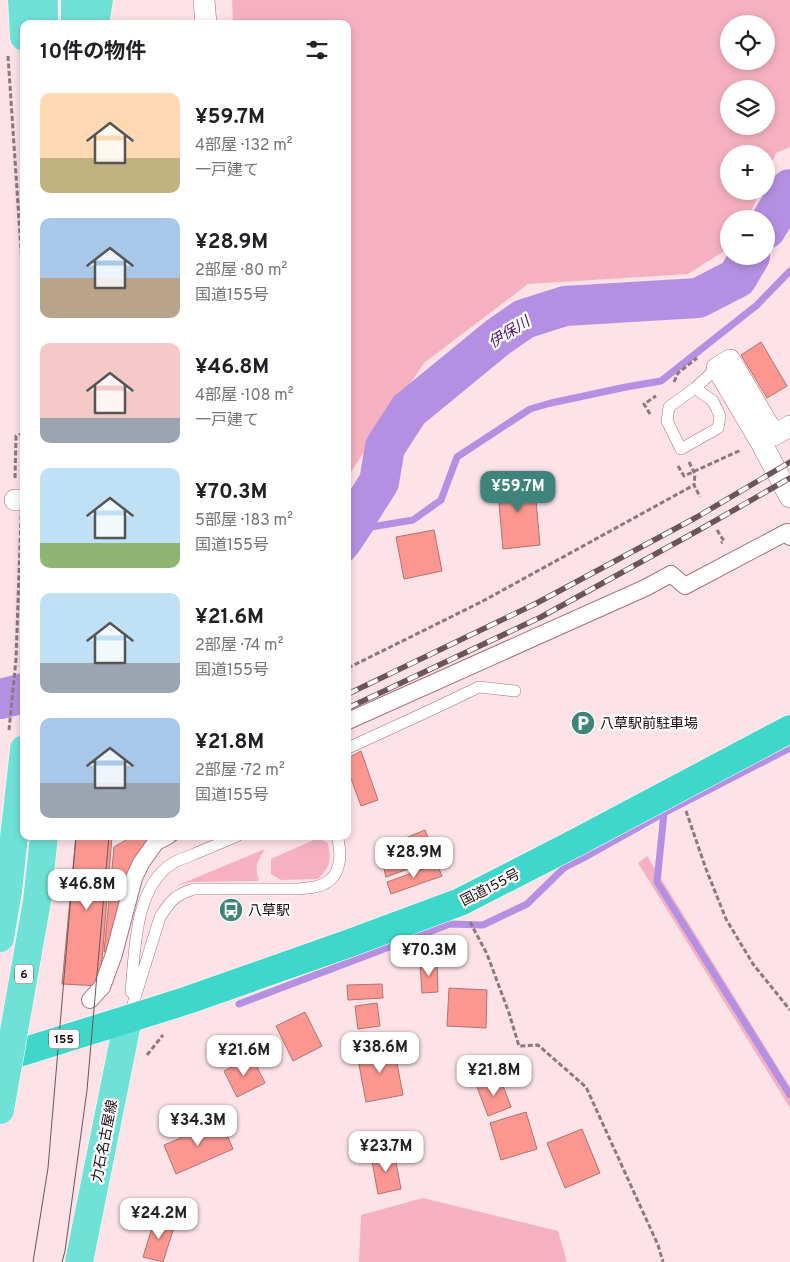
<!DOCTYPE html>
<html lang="ja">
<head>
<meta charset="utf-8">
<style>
	body { margin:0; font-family:Overpass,"Noto Sans JP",sans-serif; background:#f6f6f6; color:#202124; height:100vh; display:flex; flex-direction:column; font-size:19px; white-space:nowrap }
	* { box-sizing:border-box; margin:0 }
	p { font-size:16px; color:#757577 }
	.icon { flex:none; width:28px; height:28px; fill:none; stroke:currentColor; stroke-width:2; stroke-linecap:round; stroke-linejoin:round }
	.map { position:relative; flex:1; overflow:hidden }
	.sheet { position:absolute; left:20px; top:20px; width:331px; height:820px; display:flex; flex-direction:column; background:#fff; border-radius:10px; box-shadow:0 2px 8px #0003 }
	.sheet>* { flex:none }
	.tools { position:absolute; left:720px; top:15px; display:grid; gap:10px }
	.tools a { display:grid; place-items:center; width:55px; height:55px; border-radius:50%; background:#fff; box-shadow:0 2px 8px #0003; font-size:25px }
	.price { position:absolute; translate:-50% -42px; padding:0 11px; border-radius:10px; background:#fff; color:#222; font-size:16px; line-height:32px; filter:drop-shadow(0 1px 2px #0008) }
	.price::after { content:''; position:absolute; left:50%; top:30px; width:15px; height:11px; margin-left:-8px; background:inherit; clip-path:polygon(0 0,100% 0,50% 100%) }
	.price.selected { background:#3e847b; color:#fff }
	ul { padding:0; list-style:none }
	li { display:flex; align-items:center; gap:15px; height:125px; padding:0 20px }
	li span { display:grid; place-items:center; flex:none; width:140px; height:100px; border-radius:10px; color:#555 }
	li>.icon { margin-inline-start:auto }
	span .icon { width:60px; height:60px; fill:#fffc; stroke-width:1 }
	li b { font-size:21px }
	h2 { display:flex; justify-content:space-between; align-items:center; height:60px; padding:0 20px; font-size:21px }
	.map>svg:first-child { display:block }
	.green { fill:#f6b1c1; fill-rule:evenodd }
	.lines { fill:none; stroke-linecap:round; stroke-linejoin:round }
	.stream { stroke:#b590e2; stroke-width:7 }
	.river { stroke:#b590e2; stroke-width:40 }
	.building { fill:#fb9790; stroke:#af7470 }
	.service-casing { stroke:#aa6f7d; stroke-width:12 }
	.pedestrian-casing { stroke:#aa6f7d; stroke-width:18 }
	.minor-casing { stroke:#aa6f7d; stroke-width:22 }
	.primary-casing { stroke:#fff; stroke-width:29 }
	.trunk-casing { stroke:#fff; stroke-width:29 }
	.path { stroke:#8f777c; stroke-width:3; stroke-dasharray:5 2.5; stroke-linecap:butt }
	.service { stroke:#fff; stroke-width:11 }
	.pedestrian { stroke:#fff; stroke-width:16 }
	.minor { stroke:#fff; stroke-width:21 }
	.primary { stroke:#6fe1d7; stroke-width:28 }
	.trunk { stroke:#3fd7ca; stroke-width:28 }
	.tram { stroke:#6c555a; stroke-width:1 }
	.rail-casing { stroke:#6c555a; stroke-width:5.5 }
	.rail { stroke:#fff; stroke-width:4; stroke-dasharray:11; stroke-linecap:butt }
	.primary-bridge-casing { stroke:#fff; stroke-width:29; stroke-linecap:butt }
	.path-bridge { stroke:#8f777c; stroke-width:3; stroke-dasharray:5 2.5; stroke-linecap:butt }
	.primary-bridge { stroke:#6fe1d7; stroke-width:28 }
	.labels { text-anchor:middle; stroke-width:4.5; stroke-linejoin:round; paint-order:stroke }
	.shield { fill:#fff; stroke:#615256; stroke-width:1 }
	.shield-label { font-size:12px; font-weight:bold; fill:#1d080e }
	.poi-label { font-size:14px; fill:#1d080e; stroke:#fff; text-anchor:start }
	.street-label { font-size:14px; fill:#1d080e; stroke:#fff }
	.water-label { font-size:15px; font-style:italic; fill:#491374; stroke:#fff }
</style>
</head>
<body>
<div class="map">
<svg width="790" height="1262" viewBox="0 0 790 1262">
	<rect width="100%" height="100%" fill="#fde2e7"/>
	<path class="green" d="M232 0H790V147L776 153 766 177V154H729V191H760L748 219H729V248L688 274 528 284 424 363 348 476V24H233ZM729 24H766V61H729ZM729 89H766V126H729Z
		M318 838 328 843C331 861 331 865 318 879L281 880 271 874V859Z
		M265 849C257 863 254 864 259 881L192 882 176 886Z
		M647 856 790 1087V1108L638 863Z
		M423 1198 558 1231 567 1262H359L361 1215Z"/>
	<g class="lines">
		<path class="stream" d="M348 559 355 551 371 527 413 520 441 500 457 457 530 409 551 403 626 387 661 381 757 305 790 271
			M664 813 657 882 790 1095
			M239 1004 450 924 483 925 527 904 565 867 587 856 664 813 790 748"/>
		<path class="river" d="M766 229 790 189
			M348 531 379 482 385 447 409 410 498 337 524 319 565 306 698 298 737 278 750 256
			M0 699 24 693"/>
	</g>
	<path class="building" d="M761 342 787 386 767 398 741 355Z
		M534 478 540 545 503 549 497 481Z
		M434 530 442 571 404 579 396 537Z
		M361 751 378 800 361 806 348 770V758Z
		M425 830 430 843 380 861 376 850Z
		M76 836H112L100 986 62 984Z
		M127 836H185L163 847 145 858 118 949 104 952 114 847 126 840Z
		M431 847 435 859 386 877 383 865Z
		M437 864 442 876 391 894 387 882Z
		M437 962 438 992 422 993 420 963Z
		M382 984 383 998 348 1000 347 985Z
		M449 988 487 990 486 1028 447 1026Z
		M377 1003 380 1026 358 1029 355 1006Z
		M305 1012 322 1046 293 1061 276 1026Z
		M394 1047 403 1095 366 1102 357 1054Z
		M252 1057 265 1083 237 1097 224 1071Z
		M500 1078 511 1107 488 1116 477 1087Z
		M526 1112 537 1149 501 1160 490 1123Z
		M221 1121 233 1149 176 1174 164 1145Z
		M582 1129 600 1173 565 1188 547 1143Z
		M394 1152 401 1189 378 1194 371 1156Z
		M155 1218 175 1224 163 1262 143 1257Z"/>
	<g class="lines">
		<g class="service-casing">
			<path id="service" d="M695 388 713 401 720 416 718 428 681 449 667 421 669 407 695 388 717 368
				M348 748 433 709 479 687 515 691
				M131 992C135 951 134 887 173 863 180 859 188 857 194 854 209 848 223 842 237 836
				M129 1017 160 917C171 900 175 895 194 889H299C304 888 310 888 315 887 341 882 343 857 337 836"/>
		</g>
		<g class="pedestrian-casing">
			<path id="pedestrian" d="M348 721 645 588 671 574 685 586 787 532 790 537
				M90 1000 102 987 114 954 134 878 141 863 156 842 168 836"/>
		</g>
		<g class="minor-casing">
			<path id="minor" d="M204 0 206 24
				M790 426 774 435 730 360 717 368 762 444 790 497
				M15 500H24"/>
		</g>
		<g class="primary-casing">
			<path id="primary" d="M22 0 24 37
				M44 0V24
				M75 0V24
				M95 24 99 0
				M79 1262 128 1019"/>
		</g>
		<g class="trunk-casing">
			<path id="trunk" d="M0 1059 128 1019 188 1000 350 943 460 902 579 841 790 729"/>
		</g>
		<path class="path" d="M8 56 24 294
			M674 382 678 373 697 358
			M650 414 644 404 656 396
			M689 462 695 474 694 485 700 497
			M678 466 684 476 741 450
			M15 478 16 436 24 433V420
			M717 530 724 541 721 543
			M348 668 483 601 694 485
			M686 811 706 869 726 919 753 964 790 1010
			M470 922 487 954 509 1013 519 1046 538 1045 586 1087 658 1245 663 1262
			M147 1055 163 1035"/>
		<use href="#service" class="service"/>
		<use href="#pedestrian" class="pedestrian"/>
		<use href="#minor" class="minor"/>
		<use href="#primary" class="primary"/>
		<use href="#trunk" class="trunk"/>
		<path class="tram" d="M33 1262 48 1168 76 836
			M62 1262 65 1251 87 1090 109 836"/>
		<g class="rail-casing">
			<path id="rail" d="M348 694 535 604 697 517 790 462
				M348 708 541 617 699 530 790 478
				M0 835 24 826
				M0 854 49 836"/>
		</g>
		<use href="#rail" class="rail"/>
		<g class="primary-bridge-casing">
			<path id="primary-bridge" d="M0 938 8 891 24 749
				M0 1110 37 901 44 836"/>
		</g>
		<path class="path-bridge" d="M9 730 16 659 24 433"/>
		<use href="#primary-bridge" class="primary-bridge"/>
	</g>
	<defs>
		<g id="parking-disc" transform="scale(1.25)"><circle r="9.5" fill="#3e847b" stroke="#fff"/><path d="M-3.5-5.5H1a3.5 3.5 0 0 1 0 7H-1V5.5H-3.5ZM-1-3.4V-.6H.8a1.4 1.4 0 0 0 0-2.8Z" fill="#fff"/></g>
		<g id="bus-disc" transform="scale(1.25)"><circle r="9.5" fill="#3e847b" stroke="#fff"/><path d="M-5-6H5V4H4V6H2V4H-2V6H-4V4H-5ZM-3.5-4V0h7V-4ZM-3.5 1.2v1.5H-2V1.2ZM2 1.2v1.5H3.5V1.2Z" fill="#fff"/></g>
	</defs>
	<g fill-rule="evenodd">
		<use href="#parking-disc" x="583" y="723"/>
		<use href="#bus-disc" x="231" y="910"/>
	</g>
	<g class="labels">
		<g class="shield">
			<rect x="15" y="964.5" width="18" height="19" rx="4"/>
			<rect x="49" y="1029.5" width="30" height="19" rx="4"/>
		</g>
		<g class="shield-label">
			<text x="24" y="978">6</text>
			<text x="64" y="1043">155</text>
		</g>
		<g class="poi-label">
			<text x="600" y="728">八草駅前駐車場</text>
			<text x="248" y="915">八草駅</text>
		</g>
		<g class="street-label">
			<text transform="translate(490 887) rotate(-27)" y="5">国道155号</text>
			<text transform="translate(104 1141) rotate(-79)" y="5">力石名古屋線</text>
		</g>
		<g class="water-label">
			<text transform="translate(509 332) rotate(-32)" y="5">伊保川</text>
		</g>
	</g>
</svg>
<div class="tools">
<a><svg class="icon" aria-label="locate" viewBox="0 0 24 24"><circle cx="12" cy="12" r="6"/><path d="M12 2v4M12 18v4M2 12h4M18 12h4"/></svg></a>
<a><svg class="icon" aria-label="layers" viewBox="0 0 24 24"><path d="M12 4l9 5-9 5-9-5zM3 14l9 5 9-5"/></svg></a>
<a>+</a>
<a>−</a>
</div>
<b class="price selected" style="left:518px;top:513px">¥59.7M</b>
<b class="price" style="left:414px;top:879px">¥28.9M</b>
<b class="price" style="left:87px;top:911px">¥46.8M</b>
<b class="price" style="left:429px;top:977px">¥70.3M</b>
<b class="price" style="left:380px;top:1074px">¥38.6M</b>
<b class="price" style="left:244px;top:1077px">¥21.6M</b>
<b class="price" style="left:494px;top:1097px">¥21.8M</b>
<b class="price" style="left:198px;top:1147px">¥34.3M</b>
<b class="price" style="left:386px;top:1173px">¥23.7M</b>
<b class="price" style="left:159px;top:1240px">¥24.2M</b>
<section class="sheet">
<h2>10件の物件<svg class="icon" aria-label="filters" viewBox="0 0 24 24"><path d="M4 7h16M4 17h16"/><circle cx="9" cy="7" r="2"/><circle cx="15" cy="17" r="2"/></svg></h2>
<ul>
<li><span style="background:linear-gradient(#ffd9b3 65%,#c2b280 0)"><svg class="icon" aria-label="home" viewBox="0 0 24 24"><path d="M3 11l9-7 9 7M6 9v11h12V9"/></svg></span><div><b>¥59.7M</b><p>4部屋 · 132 m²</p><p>一戸建て</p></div></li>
<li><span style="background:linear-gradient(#a9c7e8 60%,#b9a48a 0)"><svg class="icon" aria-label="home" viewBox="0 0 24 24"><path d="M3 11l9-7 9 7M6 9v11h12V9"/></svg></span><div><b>¥28.9M</b><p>2部屋 · 80 m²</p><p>国道155号</p></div></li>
<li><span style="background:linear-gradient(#f6c9c9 75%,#9aa5b1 0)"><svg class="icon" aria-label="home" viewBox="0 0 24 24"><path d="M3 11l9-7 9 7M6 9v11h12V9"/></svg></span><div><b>¥46.8M</b><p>4部屋 · 108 m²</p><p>一戸建て</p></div></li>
<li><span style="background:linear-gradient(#bfe0f5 75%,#8fb573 0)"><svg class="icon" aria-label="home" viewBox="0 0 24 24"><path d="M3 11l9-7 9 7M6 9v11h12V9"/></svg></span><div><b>¥70.3M</b><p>5部屋 · 183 m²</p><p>国道155号</p></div></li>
<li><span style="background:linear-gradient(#bfe0f5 70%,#9aa5b1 0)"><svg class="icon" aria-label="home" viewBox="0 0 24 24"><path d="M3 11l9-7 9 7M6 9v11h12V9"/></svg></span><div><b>¥21.6M</b><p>2部屋 · 74 m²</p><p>国道155号</p></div></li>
<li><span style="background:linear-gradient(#a9c7e8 65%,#9aa5b1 0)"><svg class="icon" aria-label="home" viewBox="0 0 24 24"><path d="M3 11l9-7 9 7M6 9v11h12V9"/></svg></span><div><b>¥21.8M</b><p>2部屋 · 72 m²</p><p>国道155号</p></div></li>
</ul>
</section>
</div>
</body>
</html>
